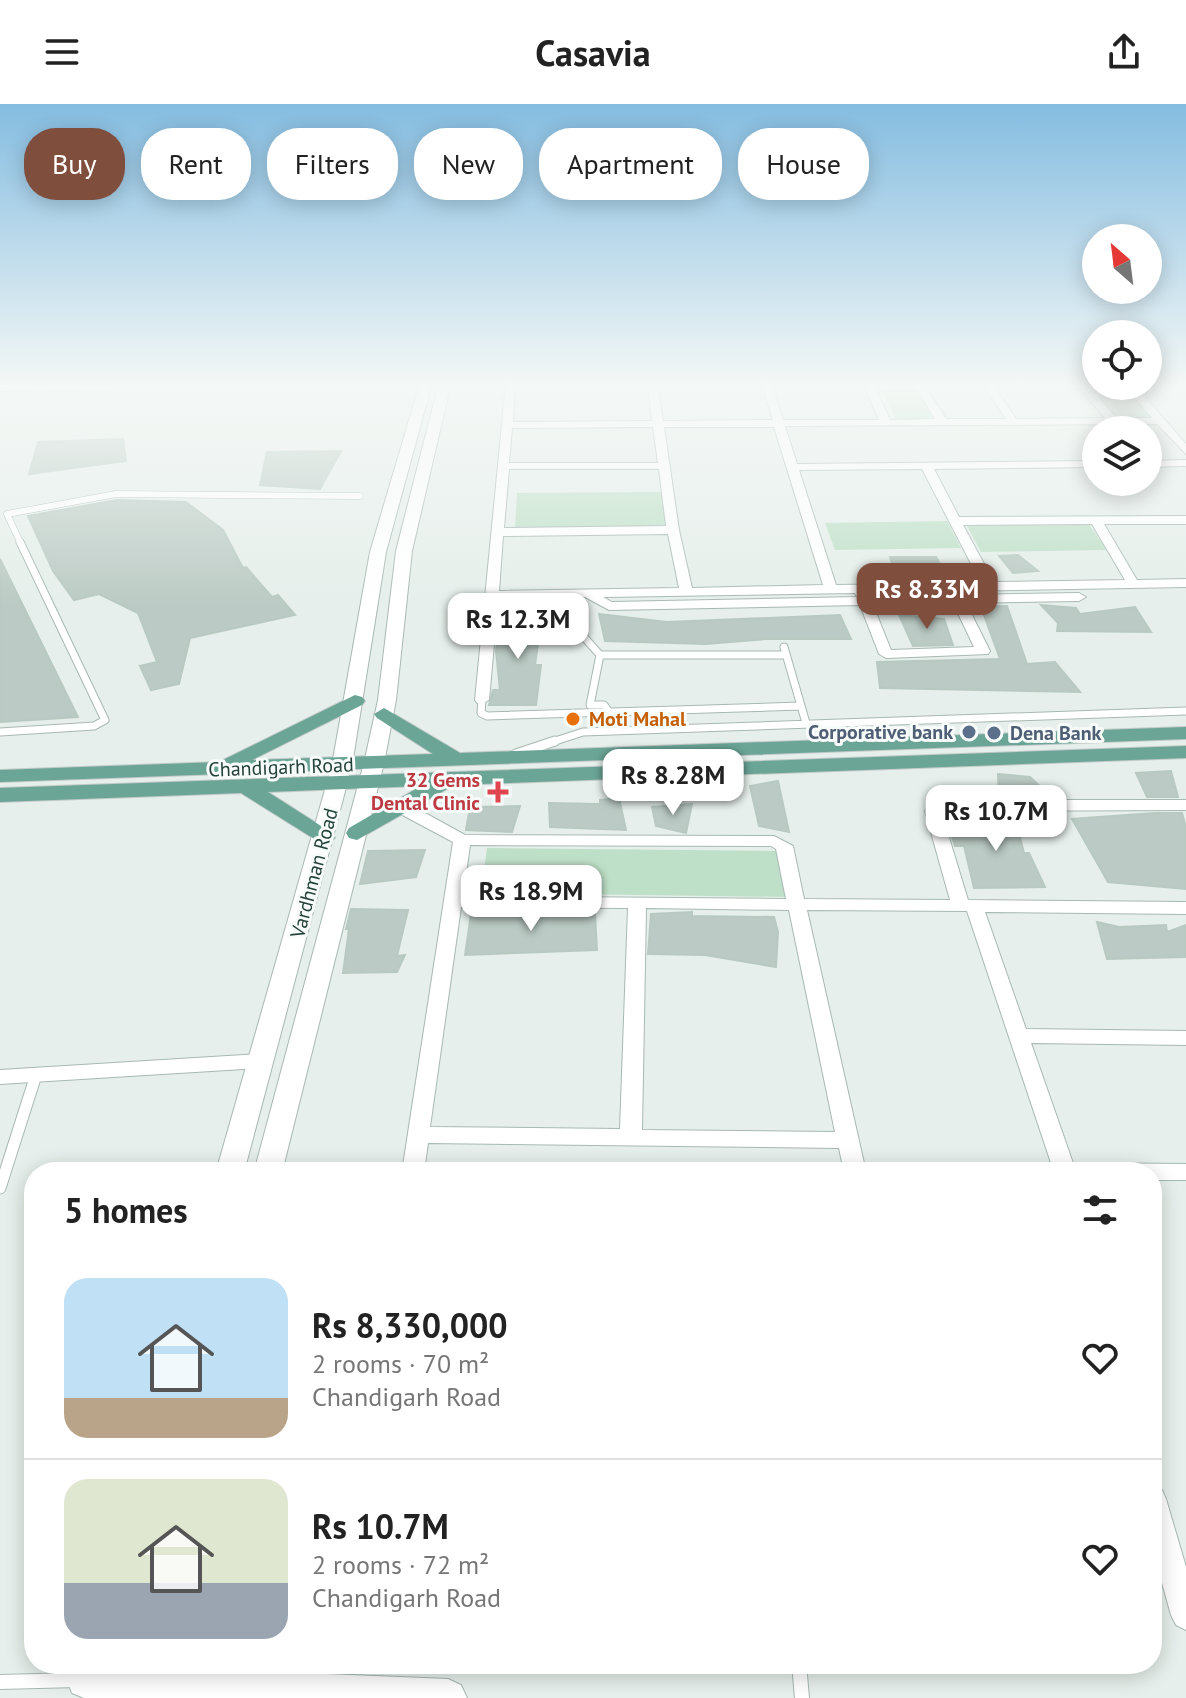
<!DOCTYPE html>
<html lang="en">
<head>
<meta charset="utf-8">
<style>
	body { margin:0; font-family:"PT Sans",sans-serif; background:#f2f2f2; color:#222; height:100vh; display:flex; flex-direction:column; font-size:30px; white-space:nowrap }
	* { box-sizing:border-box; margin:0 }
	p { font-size:26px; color:#767676 }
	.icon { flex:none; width:44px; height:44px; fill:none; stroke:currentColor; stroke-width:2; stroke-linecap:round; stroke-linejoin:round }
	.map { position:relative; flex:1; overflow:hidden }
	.details { position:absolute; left:24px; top:1058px; width:1138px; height:512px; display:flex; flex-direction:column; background:#fff; border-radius:32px; box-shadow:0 4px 20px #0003 }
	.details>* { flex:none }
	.hud { position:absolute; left:24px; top:24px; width:1138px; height:72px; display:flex; gap:16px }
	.needle { width:52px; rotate:332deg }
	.fabs { position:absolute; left:1082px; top:120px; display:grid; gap:16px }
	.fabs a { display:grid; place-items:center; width:80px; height:80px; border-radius:50%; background:#fff; box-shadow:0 4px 20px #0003; font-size:40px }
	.price { position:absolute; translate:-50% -68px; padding:0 18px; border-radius:16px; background:#fff; color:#222; font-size:26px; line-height:52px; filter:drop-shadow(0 2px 4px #0008) }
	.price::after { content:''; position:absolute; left:50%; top:48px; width:24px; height:18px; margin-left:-12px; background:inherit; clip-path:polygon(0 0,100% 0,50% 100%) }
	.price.active { background:#804e3d; color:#fff }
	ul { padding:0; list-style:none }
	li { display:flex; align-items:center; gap:24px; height:200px; padding:0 40px }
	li+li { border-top:2px solid #e0e0e0 }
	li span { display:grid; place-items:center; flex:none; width:224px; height:160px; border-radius:24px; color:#555 }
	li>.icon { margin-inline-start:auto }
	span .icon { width:96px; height:96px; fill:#fffc; stroke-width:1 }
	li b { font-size:34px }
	h2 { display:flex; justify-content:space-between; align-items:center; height:96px; padding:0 40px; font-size:34px }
	.chip { padding:0 28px; border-radius:32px; background:#fff; box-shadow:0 4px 20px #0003; font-size:28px; line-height:72px }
	.chip.active { background:#804e3d; color:#fff }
	header { display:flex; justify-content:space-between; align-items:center; height:104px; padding:0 40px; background:#fff; font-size:36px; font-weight:600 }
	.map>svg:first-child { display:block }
	.green { fill:#bfe0c8 }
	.building { fill:#bbcac4; stroke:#b8c9c2; stroke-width:2 }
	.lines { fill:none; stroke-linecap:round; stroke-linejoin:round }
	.service-far4-casing { stroke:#a8b8b2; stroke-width:7 }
	.service-far3-casing { stroke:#a8b8b2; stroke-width:9 }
	.service-far2-casing { stroke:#a8b8b2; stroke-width:11 }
	.service-far1-casing { stroke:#a8b8b2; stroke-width:13 }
	.service-casing { stroke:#a8b8b2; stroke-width:16 }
	.minor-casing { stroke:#a8b8b2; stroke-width:2 }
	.tertiary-casing { stroke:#a8b8b2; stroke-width:2 }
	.primary-casing { stroke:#c2cac8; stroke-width:2 }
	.service-far4 { stroke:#fff; stroke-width:6 }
	.service-far3 { stroke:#fff; stroke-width:7 }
	.service-far2 { stroke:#fff; stroke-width:9 }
	.service-far1 { stroke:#fff; stroke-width:11 }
	.service { stroke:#fff; stroke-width:14 }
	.minor { fill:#fff; fill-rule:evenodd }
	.tertiary { fill:#fff; fill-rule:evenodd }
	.primary { fill:#6aa596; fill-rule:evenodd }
	.food-dot { fill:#e8710a; stroke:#f7fbf9; stroke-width:3 }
	.service-dot { fill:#5c6f8a; stroke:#f7fbf9; stroke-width:3 }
	.health-dot { fill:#e0444e; stroke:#f7fbf9; stroke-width:3 }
	.labels { text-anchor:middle; stroke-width:6; stroke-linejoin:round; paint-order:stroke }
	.food-label { font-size:20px; font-weight:bold; fill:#c56008; stroke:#f7fbf9; text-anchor:start }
	.service-label { font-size:20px; font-weight:bold; fill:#4e5e75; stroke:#f7fbf9; text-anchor:end }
	.street-label { font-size:20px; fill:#24423a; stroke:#f7fbf9 }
	.health-label { font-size:20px; font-weight:bold; fill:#be3a42; stroke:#f7fbf9; text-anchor:end }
</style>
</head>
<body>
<header><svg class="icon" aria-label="menu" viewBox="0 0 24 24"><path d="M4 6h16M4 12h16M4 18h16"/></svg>Casavia<svg class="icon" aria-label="share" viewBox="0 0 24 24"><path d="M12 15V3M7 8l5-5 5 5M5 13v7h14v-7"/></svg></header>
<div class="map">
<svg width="1186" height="1594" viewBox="0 0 1186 1594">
	<rect width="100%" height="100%" fill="#e6efeb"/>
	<path class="green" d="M1125 282 1153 315H1116L1089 283Z
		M880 283H915L934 316 897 317Z
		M667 388 672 422 515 424 517 389Z
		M947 417 961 444 835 446 825 419Z
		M1088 419 1107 446 981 448 966 420Z
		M487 744 786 747 792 793 481 789Z"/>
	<path class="building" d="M123 335 126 357 29 370 38 338Z
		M341 347 320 385 260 381 267 348Z
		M117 396 186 398 223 426 243 464 246 463 272 493 278 491 295 511 190 534 179 580 151 586 140 562 157 558 138 509 99 490 74 496 53 467 28 412Z
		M1018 451 1038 467 1013 469 999 452Z
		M890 453H936L949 475 898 476Z
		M0 455 78 613 0 618Z
		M1041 501 1076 504 1080 510 1135 503 1151 528 1057 527 1058 519Z
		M1007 502 1027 560 1055 558 1080 588 880 584 877 558 1000 555 981 503Z
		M599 510 667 518 840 511 851 535H766L706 540 605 537Z
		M542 511 535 561H541L536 601H489L493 586H500L496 547 501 513Z
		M899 511 944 515 953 541 913 542Z
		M1171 667 1178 693H1147L1136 669Z
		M998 670 1030 673 1049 691 999 693Z
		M778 677 789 728 759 722 750 682Z
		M619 694 626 726 550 723 549 699 600 700V696Z
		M692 700 686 729 656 722 652 703Z
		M520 702 512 728 466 726 470 703Z
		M1155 709H1182L1186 724V785L1108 778 1072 715Z
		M976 710H1014L1024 749H1029L1045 783 974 784 964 742H955L948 719 979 717Z
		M425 746 416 773 360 780 368 747Z
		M351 805 408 806 397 852 405 851 397 868 343 869 349 825H346Z
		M692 808V812L774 813 778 828 776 863 705 851 648 850 651 810Z
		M471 810H595L597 846 465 851Z
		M1097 818 1119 823 1166 821 1167 828 1186 821V853L1107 855Z"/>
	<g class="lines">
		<g class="service-far4-casing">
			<path id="service-far4" d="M21 440 7 410 116 390 360 392"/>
		</g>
		<g class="service-far3-casing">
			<path id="service-far3" d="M577 490 584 533 600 551
				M784 543 806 619
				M482 596 481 609 487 612 801 602
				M607 627 609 608 604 601H590L600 551H786
				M0 628 94 622 105 616 20 438
				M549 639 583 628 1186 607"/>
		</g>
		<g class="service-far2-casing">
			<path id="service-far2" d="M516 650 555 637"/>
		</g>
		<g class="service-far1-casing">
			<path id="service-far1" d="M0 1084 36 971"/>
		</g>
		<g class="service-casing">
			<path id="service" d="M799 1560 802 1594
				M0 1578 77 1576"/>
		</g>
		<g class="minor-casing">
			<path id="minor" d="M164 279H401L396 282 0 287V281Z
				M506 279H657L663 317 773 316 761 279H771L783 316H879L863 279H1096L1100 283 1091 284 1116 314H1152L1125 282H1135L1186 340V350L1157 320 785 322 797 360 1096 357V363L934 365 959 413 1186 412V420H1104L1137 476 1186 475V483L960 487 962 491 1079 489 1086 493 1079 497 966 499 990 547 988 550 886 554 879 550 860 501 609 506 585 493 498 495 489 596 482 600 477 599 475 596ZM648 284 652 317 513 318 515 285ZM985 284 1006 315H946L927 285ZM995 284H1080L1105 314 1016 315ZM876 285H917L935 315 890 316ZM653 323 658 359H509L512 324ZM664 323H774L823 481 692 484 679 426ZM509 365H659L666 422 504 424ZM922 365 981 479 836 481 799 366ZM1092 420 1125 476 994 478 963 421ZM668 430 679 484 499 487 503 432ZM948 487 949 492 870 493 868 488ZM855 489 857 493 612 498 603 493ZM953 499 974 543 891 546 873 501Z
				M1148 279H1186V283L1144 282H1148Z
				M1186 356V362L1148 363V357Z
				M938 696H1186V706L941 707 968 796 1186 798V810L985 808 1026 925 1186 927V941L1031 939 1073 1059 1186 1060V1076H1152V1068H1054L967 807 807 806 866 1068H844L839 1044 428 1039 424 1068H402L453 738 395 707 393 703 395 699H407L465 731 774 732 793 742 804 795 950 796 925 707 932 698ZM470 741 771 742 776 745 786 795 463 792ZM461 803 628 804 620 1025 430 1023ZM646 804 789 806 835 1028 642 1026Z
				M262 950 269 952 272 957 269 962 262 964 0 980V966Z
				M1152 1382 1162 1386 1166 1395 1186 1463V1526L1176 1521 1171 1511 1152 1443Z"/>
		</g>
		<g class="tertiary-casing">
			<path id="tertiary" d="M420 279H432L386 448 352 661 244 1068H216L332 661 370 448Z
				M439 279H451L412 447 396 596 384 659 282 1068H254L364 659 378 596 396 447Z
				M79 1560 448 1575 461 1581 467 1594H84L72 1589 67 1576 72 1563Z"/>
		</g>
		<g class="primary-casing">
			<path id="primary" d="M355 591 362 593 365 597 362 601 252 656 433 650 377 614 374 610 384 604 460 649 1186 623V635L0 678V666L219 658Z
				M1186 642V654L454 681 357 736 349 734 346 729 349 724 421 682 268 688 332 729 335 734 324 741 241 689 0 698V684Z"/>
		</g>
		<use href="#service-far4" class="service-far4"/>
		<use href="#service-far3" class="service-far3"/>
		<use href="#service-far2" class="service-far2"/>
		<use href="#service-far1" class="service-far1"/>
		<use href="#service" class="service"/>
		<use href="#minor" class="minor"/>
		<use href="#tertiary" class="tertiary"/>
		<use href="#primary" class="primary"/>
	</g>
	<linearGradient id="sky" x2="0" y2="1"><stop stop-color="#84bce0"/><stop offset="0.56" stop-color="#f4f8f6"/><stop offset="1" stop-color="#f4f8f6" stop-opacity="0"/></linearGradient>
	<rect width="1186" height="502" fill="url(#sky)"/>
	<circle class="food-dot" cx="573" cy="615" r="8"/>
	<g class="service-dot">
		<circle cx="969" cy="628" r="8"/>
		<circle cx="994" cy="629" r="8"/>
	</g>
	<path class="health-dot" d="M494 676h8v8h8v8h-8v8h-8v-8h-8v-8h8z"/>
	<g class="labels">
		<g class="food-label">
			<text x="589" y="622">Moti Mahal</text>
		</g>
		<g class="service-label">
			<text x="953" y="635">Corporative bank</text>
			<text x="1010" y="636" text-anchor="start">Dena Bank</text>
		</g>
		<g class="street-label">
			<text transform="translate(281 663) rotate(-2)" y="7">Chandigarh Road</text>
			<text transform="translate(314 769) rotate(-75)" y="7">Vardhman Road</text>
		</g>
		<g class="health-label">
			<text x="480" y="683">32 Gems<tspan x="480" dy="23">Dental Clinic</tspan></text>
		</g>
	</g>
</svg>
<div class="fabs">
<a><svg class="needle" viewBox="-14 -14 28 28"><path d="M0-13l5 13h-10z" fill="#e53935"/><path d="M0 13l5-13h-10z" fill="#767676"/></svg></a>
<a><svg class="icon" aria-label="locate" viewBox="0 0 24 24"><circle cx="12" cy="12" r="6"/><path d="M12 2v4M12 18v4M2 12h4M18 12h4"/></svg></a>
<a><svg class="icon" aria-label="layers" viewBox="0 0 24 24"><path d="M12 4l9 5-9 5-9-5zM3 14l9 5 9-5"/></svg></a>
</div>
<b class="price active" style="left:927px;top:527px">Rs 8.33M</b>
<b class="price" style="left:518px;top:557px">Rs 12.3M</b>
<b class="price" style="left:673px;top:713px">Rs 8.28M</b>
<b class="price" style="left:996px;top:749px">Rs 10.7M</b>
<b class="price" style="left:531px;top:829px">Rs 18.9M</b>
<div class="hud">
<a class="chip active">Buy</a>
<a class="chip">Rent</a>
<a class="chip">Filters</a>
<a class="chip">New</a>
<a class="chip">Apartment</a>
<a class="chip">House</a>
</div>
<section class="details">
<h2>5 homes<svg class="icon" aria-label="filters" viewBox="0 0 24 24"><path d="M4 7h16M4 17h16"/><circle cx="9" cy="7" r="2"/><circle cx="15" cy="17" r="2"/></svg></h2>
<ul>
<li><span style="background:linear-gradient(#bfe0f5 75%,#b9a48a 0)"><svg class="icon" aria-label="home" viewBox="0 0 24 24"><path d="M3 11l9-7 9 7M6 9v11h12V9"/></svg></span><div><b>Rs 8,330,000</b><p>2 rooms · 70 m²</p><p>Chandigarh Road</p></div><svg class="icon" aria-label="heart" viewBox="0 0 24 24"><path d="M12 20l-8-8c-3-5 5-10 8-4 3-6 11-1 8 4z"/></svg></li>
<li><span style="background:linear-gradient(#dfe7d0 65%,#9aa5b1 0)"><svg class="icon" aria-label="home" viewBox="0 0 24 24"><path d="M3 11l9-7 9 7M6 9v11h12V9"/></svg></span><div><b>Rs 10.7M</b><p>2 rooms · 72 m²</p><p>Chandigarh Road</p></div><svg class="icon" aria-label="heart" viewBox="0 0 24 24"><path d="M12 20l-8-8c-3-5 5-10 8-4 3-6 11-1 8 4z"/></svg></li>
</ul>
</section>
</div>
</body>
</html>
